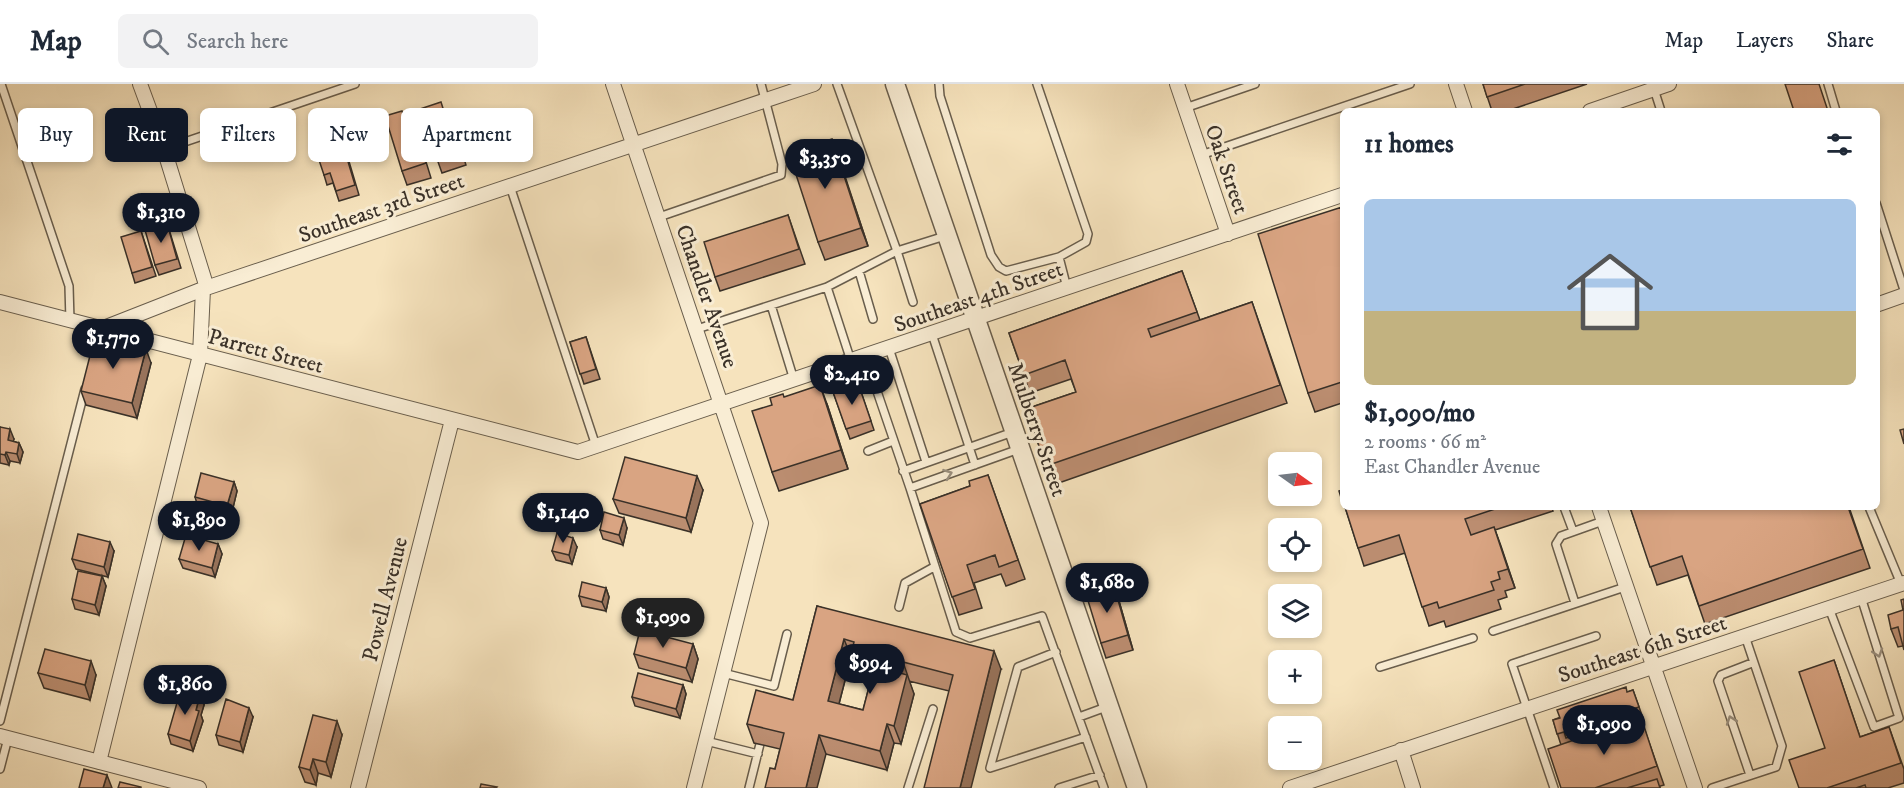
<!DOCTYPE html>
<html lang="en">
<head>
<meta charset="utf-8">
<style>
	body { margin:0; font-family:"IM FELL DW Pica",serif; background:#f2f2f3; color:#1f2937; height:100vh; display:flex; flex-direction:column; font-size:22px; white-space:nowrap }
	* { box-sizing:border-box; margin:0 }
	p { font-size:20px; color:#747a83 }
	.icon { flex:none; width:33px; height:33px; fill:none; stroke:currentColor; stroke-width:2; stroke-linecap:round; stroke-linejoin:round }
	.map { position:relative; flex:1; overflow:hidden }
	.sheet { position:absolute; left:1340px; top:24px; width:540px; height:402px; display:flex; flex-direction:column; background:#fff; border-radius:9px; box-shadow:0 3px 9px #0003 }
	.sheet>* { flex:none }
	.banner { position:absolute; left:18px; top:24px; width:570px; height:54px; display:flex; gap:12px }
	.needle { width:39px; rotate:104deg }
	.controls { position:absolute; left:1268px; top:368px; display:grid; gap:12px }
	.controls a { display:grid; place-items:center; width:54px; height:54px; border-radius:9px; background:#fff; box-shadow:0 3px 9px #0003; font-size:30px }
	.price { position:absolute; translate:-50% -51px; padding:0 14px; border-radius:21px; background:#111827; color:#fff; font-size:20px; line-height:39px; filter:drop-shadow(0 2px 3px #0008) }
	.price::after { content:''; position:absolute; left:50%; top:36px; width:18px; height:14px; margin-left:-9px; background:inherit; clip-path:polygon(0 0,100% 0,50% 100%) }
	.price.on { background:#222; color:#fff }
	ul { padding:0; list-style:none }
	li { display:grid; align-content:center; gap:12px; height:318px; padding:0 24px }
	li+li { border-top:2px solid #e0e1e3 }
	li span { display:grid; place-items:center; height:186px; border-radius:9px; color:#555 }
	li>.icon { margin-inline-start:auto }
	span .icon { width:108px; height:108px; fill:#fffc; stroke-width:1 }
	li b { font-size:26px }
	h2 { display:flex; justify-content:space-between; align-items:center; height:72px; padding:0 24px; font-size:26px }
	.tag { padding:0 21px; border-radius:9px; background:#fff; box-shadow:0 3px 9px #0003; font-size:21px; line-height:54px }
	.tag.on { background:#111827; color:#fff }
	header { display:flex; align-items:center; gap:36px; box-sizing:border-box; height:84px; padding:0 30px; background:#fff; border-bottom:2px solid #e0e1e3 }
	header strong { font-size:28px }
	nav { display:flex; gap:33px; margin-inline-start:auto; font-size:21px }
	.search { width:420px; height:54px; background:#f2f2f3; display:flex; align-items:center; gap:15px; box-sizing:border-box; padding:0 21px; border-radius:9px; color:#747a83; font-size:22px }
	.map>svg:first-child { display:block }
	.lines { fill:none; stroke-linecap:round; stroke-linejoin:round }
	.service-casing { stroke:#695e4d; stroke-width:10 }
	.minor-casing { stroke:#695e4d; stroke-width:16 }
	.tertiary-casing { stroke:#695e4d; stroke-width:21 }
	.service { stroke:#f9edd4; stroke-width:7 }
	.minor { stroke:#f9edd4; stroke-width:14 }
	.tertiary { stroke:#f9edd4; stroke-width:18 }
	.wall { fill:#bb8d70; stroke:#3a3128; stroke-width:1.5; fill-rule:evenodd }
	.shaded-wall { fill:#98735b; stroke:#3a3128; stroke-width:1.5 }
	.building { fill:#d9a482; stroke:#3a3128; stroke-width:1.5; fill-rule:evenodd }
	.oneway { stroke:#9a8f7e }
	.labels { text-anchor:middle; stroke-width:6; stroke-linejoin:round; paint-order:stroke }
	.street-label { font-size:22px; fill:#3a3128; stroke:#f9edd4 }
</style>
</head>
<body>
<header>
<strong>Map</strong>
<div class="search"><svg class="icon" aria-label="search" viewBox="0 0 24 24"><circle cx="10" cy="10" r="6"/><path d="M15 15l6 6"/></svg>Search here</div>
<nav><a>Map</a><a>Layers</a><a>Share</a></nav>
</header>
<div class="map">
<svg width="1904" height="704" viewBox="0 0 1904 704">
	<rect width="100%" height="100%" fill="#f6e3bd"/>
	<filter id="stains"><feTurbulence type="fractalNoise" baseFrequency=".00333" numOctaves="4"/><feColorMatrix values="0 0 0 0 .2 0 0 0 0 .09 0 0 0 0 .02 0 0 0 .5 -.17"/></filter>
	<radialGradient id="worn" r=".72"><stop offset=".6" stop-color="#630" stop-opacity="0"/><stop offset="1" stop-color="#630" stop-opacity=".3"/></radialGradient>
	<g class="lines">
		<g class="service-casing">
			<path id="service" d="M1 0 69 202 70 237
				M837 0 897 167 945 152
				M939 0 940 12 991 171 999 183 1006 187 1059 173 1086 158 1088 150 1037 0
				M1828 0 1836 27
				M1654 5 1661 27
				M1185 24 1255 0
				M164 65 355 0
				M1201 71 1410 0
				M510 102 596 362
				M1876 119 1904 206
				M659 133 781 91 782 80 761 0
				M1059 173 1067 204
				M859 187 873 235
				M827 203 851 277
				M771 221 794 296
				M697 245 827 203 897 167 913 218
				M932 250 975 381
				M889 264 926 378
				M865 272 910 404 1019 365
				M868 367 893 357
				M903 387 1013 348
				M910 404 956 548 970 554 1042 532 1104 704
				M1564 423 1573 447
				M1869 423 1901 500
				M1575 519 1556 460 1561 452 1603 437
				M899 523 905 499 934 483
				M1829 524 1874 643 1899 634 1861 513
				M1493 547 1625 503
				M1056 568 1018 583 990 684 1086 653
				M1380 583 1473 554
				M723 589 774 602 787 550
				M1079 633 1109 622
				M0 637 85 305
				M706 657 758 670
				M0 685 8 654
				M1750 691 1718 597 1721 591 1752 579
				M749 704 760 660
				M908 704 933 625
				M1059 704 1100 691
				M1554 704 1512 580 1596 552
				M1712 704 1776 683 1782 662 1745 552"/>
		</g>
		<g class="minor-casing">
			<path id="minor" d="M140 0 164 65 207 204
				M613 0 761 439 694 704
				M1177 0 1228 150
				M1456 0 1465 27
				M1590 27 1669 0
				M0 218 578 368 1342 111
				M1876 221 1904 211
				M101 245 203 205 814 0
				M1599 423 1695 704
				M0 652 199 704
				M1401 666 1413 704
				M99 678 200 271 203 205
				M358 704 452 336
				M1290 704 1904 499"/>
		</g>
		<g class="tertiary-casing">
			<path id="tertiary" d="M895 0 1137 704"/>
		</g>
		<use href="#service" class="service"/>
		<use href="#minor" class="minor"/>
		<use href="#tertiary" class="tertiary"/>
	</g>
	<path class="wall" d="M1483 0H1587L1507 27H1492Z
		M447 37 456 50 466 81 442 89 437 75Z
		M832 55 868 162 825 176 818 158Z
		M345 64 359 111 339 117 333 99 327 101 324 91 326 74Z
		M423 68 431 94 407 101 402 87Z
		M1342 123V319L1315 328 1308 309Z
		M788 131 805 180 720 207 715 193Z
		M167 139 181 184 159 191 155 181Z
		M141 147 156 192 135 199 132 189Z
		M1182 187 1200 236 1252 218 1287 319 1053 401 1026 325 1076 308 1071 295 1030 309 1009 249Z
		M586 253 600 295 584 300 570 258Z
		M151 279 137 334 86 321 81 307Z
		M858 299 874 346 850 355 833 308Z
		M784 313 827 320 848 385 779 407 772 388V321Z
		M0 343 14 355 13 357 19 359 23 368 20 379 10 377 9 381 0 379Z
		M988 391 1025 495 1006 502 1001 490 974 499 982 524 959 531 920 420 970 402Z
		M234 398 237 407 231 432 198 423 195 413Z
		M703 406 691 448 619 429 613 415Z
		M1345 423H1551L1553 427 1495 446 1515 504 1505 507 1507 513 1498 516 1501 525 1446 543 1444 537 1429 542 1405 469 1364 482Z
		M1630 423H1849L1870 484 1705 540 1688 491 1657 501Z
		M627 444 623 461 603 455 600 446Z
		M218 460 222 470 215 493 183 484 179 475Z
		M577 463 572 480 556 476 552 467Z
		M114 467 108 493 76 485 72 475Z
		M102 492 106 502 99 531 75 525 72 515Z
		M606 504 609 513 606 527 582 522 579 512Z
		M1904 515 1903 562 1898 563 1891 545 1903 526Z
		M1119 517 1133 566 1106 574 1101 559Z
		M817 522 1001 585 949 607 909 597 914 610 901 660 894 659 887 686 826 670 775 685 780 665 754 659 747 640 793 616ZM851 573 855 575 859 584 873 588 863 626 839 620Z
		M693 560 698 575 692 598 639 584 634 570Z
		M1834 576 1860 653 1889 643 1904 685V699L1888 704H1799L1825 664Z
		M38 589 96 591 90 616 44 604Z
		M683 601 686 610 680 634 635 622 632 613Z
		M1633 606 1644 637 1642 638 1664 701 1660 702V704H1561V661L1553 636Z
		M204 621 201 631 203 637 193 667 171 660 168 650Z
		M253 633 243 668 219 661 216 651Z
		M342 651 331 693 318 689 316 701 305 698 299 683Z"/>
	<path class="shaded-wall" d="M832 55 839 74 868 162 861 144Z
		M146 265 151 279 137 334 132 319Z
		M820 301 827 320 848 385 841 366Z
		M10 345 14 355 11 366 8 356Z
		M19 359 23 368 20 379 17 370Z
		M6 368 10 377 9 381 5 371Z
		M697 392 703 406 691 448 686 434Z
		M234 398 237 407 231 432 227 422Z
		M624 434 627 444 623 461 619 451Z
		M1494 443 1501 462 1515 504 1508 485Z
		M573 454 577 463 572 480 569 471Z
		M110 458 114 467 108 493 104 483Z
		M218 460 222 470 215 493 212 484Z
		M102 492 106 502 99 531 95 521Z
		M1114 502 1119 517 1133 566 1128 551Z
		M606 504 609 513 606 527 602 518Z
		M844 555 851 573 835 635 828 617Z
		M693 560 698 575 692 598 686 584Z
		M994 567 1001 585 971 704H960Z
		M91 577 96 591 90 616 85 601Z
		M903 578 914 610 901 660 894 642 900 589Z
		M683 601 686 610 680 634 676 625Z
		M200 611 204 621 201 631 203 637 193 667 190 657 196 626Z
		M249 624 253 633 243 668 240 658Z
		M337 637 342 651 331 693 326 678Z
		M887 640 894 659 887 686 880 667Z
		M819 651 826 670 817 704H806Z
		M313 675 318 689 316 701 310 686Z
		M107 691 112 704H103Z"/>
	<path class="building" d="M1483 0H1525L1487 13Z
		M1785 0H1819L1828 27H1794Z
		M441 18 447 37 451 36 461 67 437 75 420 25Z
		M402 27 411 55 417 53 426 79 402 87 385 32Z
		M341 54 355 101 336 107 330 89 324 91 319 76 326 74 322 60Z
		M832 55 861 144 818 158 789 69Z
		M1342 123V298L1308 309 1258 150Z
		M788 131 799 165 715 193 704 158Z
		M167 139 177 175 155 181 145 146Z
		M141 147 152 183 132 189 121 153Z
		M1182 187 1197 228 1148 245 1151 253 1252 218 1280 301 1046 382 1026 325 1076 308 1065 276 1024 291 1009 249Z
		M95 252 146 265 132 319 81 307Z
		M586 253 596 285 580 290 570 258Z
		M858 299 871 337 846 345 833 308Z
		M820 301 841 366 772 388 752 327 772 321 770 314 783 310 784 313Z
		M0 343 10 345 8 356 19 359 17 370 6 368 5 371 0 370Z
		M1904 345V360L1900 346Z
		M625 373 697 392 686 434 613 415Z
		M201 389 234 398 227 422 195 413Z
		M988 391 1018 476 999 483 995 471 967 481 975 505 952 513 920 420 970 402 969 397Z
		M1342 406V417L1339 407Z
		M1345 423H1501L1465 435 1471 451 1494 443 1508 485 1498 488 1500 495 1491 498 1494 506 1439 524 1437 518 1422 523 1399 451 1358 464Z
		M1630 423H1848L1863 465 1699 522 1682 472 1650 483Z
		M604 428 624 434 619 451 600 446Z
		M557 449 573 454 569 471 552 467Z
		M78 450 110 458 104 483 72 475Z
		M186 451 218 460 212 484 179 475Z
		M78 487 102 492 95 521 72 515Z
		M582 498 606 504 602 518 579 512Z
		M1114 502 1128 551 1101 559 1086 510Z
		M1904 515V566L1898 543 1891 545 1888 531 1903 526 1901 516Z
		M817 522 994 567 960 704H924L953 591 903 578 900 589 907 591 894 642 887 640 880 667 819 651 806 704H765L770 684 775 685 784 649 747 640 756 606 793 616ZM844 555 854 558 852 566 877 572 863 626 828 617Z
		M640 546 693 560 686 584 634 570Z
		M45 565 91 577 85 601 38 589Z
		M1834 576 1860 653 1889 643 1901 679 1827 704H1799L1789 676 1825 664 1799 588Z
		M638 589 683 601 676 625 632 613Z
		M1626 603 1627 608 1633 606 1639 623 1632 625 1633 631 1566 654 1564 648 1557 650 1553 636 1560 634 1557 626Z
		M181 605 200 611 196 626 199 627 190 657 168 650Z
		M226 615 249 624 240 658 216 651Z
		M313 631 337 637 326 678 313 675 310 686 299 683Z
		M1641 633 1657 682 1595 704H1561L1548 665Z
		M84 685 107 691 103 704H79Z
		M1657 695 1660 704H1627Z
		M120 698 141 703V704H118Z
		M481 700 497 703 496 704H480Z
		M1865 701 1866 704H1856Z"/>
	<defs><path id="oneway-chevron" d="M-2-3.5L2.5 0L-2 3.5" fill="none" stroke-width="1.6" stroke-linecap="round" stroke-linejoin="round" transform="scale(1.5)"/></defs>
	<g class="oneway">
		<use href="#oneway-chevron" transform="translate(948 390) rotate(-20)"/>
		<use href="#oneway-chevron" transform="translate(1878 569) rotate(72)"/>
		<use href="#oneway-chevron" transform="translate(1731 636) rotate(-109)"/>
	</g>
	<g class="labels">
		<g class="street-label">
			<text transform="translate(1228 85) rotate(71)" y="8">Oak Street</text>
			<text transform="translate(381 123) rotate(-19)" y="8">Southeast 3rd Street</text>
			<text transform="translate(708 212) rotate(71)" y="8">Chandler Avenue</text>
			<text transform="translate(978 212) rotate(-19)" y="8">Southeast 4th Street</text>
			<text transform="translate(266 266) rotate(15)" y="8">Parrett Street</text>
			<text transform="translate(1038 345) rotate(71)" y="8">Mulberry Street</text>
			<text transform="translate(384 515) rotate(-76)" y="8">Powell Avenue</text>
			<text transform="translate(1642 564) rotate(-18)" y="8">Southeast 6th Street</text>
		</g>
	</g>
	<rect width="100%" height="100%" filter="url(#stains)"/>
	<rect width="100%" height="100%" fill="url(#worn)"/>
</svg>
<div class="controls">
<a><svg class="needle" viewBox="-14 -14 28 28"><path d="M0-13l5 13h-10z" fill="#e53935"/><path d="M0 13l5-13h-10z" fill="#747a83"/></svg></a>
<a><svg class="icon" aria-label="locate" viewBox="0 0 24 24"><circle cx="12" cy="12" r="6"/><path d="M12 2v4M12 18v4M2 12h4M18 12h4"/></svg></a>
<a><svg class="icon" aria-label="layers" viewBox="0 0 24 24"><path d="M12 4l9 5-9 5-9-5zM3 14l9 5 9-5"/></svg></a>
<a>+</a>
<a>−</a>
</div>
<b class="price" style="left:825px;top:106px">$3,350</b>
<b class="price" style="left:161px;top:160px">$1,310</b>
<b class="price" style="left:113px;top:286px">$1,770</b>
<b class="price" style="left:852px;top:322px">$2,410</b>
<b class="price" style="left:563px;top:460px">$1,140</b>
<b class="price" style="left:199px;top:468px">$1,890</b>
<b class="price" style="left:1107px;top:530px">$1,680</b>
<b class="price on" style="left:663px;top:565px">$1,090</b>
<b class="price" style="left:870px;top:611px">$994</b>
<b class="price" style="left:185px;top:632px">$1,860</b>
<b class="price" style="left:1604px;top:672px">$1,090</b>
<div class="banner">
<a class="tag">Buy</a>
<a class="tag on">Rent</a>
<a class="tag">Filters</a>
<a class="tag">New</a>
<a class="tag">Apartment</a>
</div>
<section class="sheet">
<h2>11 homes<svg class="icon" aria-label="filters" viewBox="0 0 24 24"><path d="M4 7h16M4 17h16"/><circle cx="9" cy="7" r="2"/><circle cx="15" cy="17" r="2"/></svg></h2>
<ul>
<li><span style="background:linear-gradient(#a9c7e8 60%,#c2b280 0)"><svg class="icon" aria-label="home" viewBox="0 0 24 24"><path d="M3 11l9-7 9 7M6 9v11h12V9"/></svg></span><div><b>$1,090/mo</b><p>2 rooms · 66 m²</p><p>East Chandler Avenue</p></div></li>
</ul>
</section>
</div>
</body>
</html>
